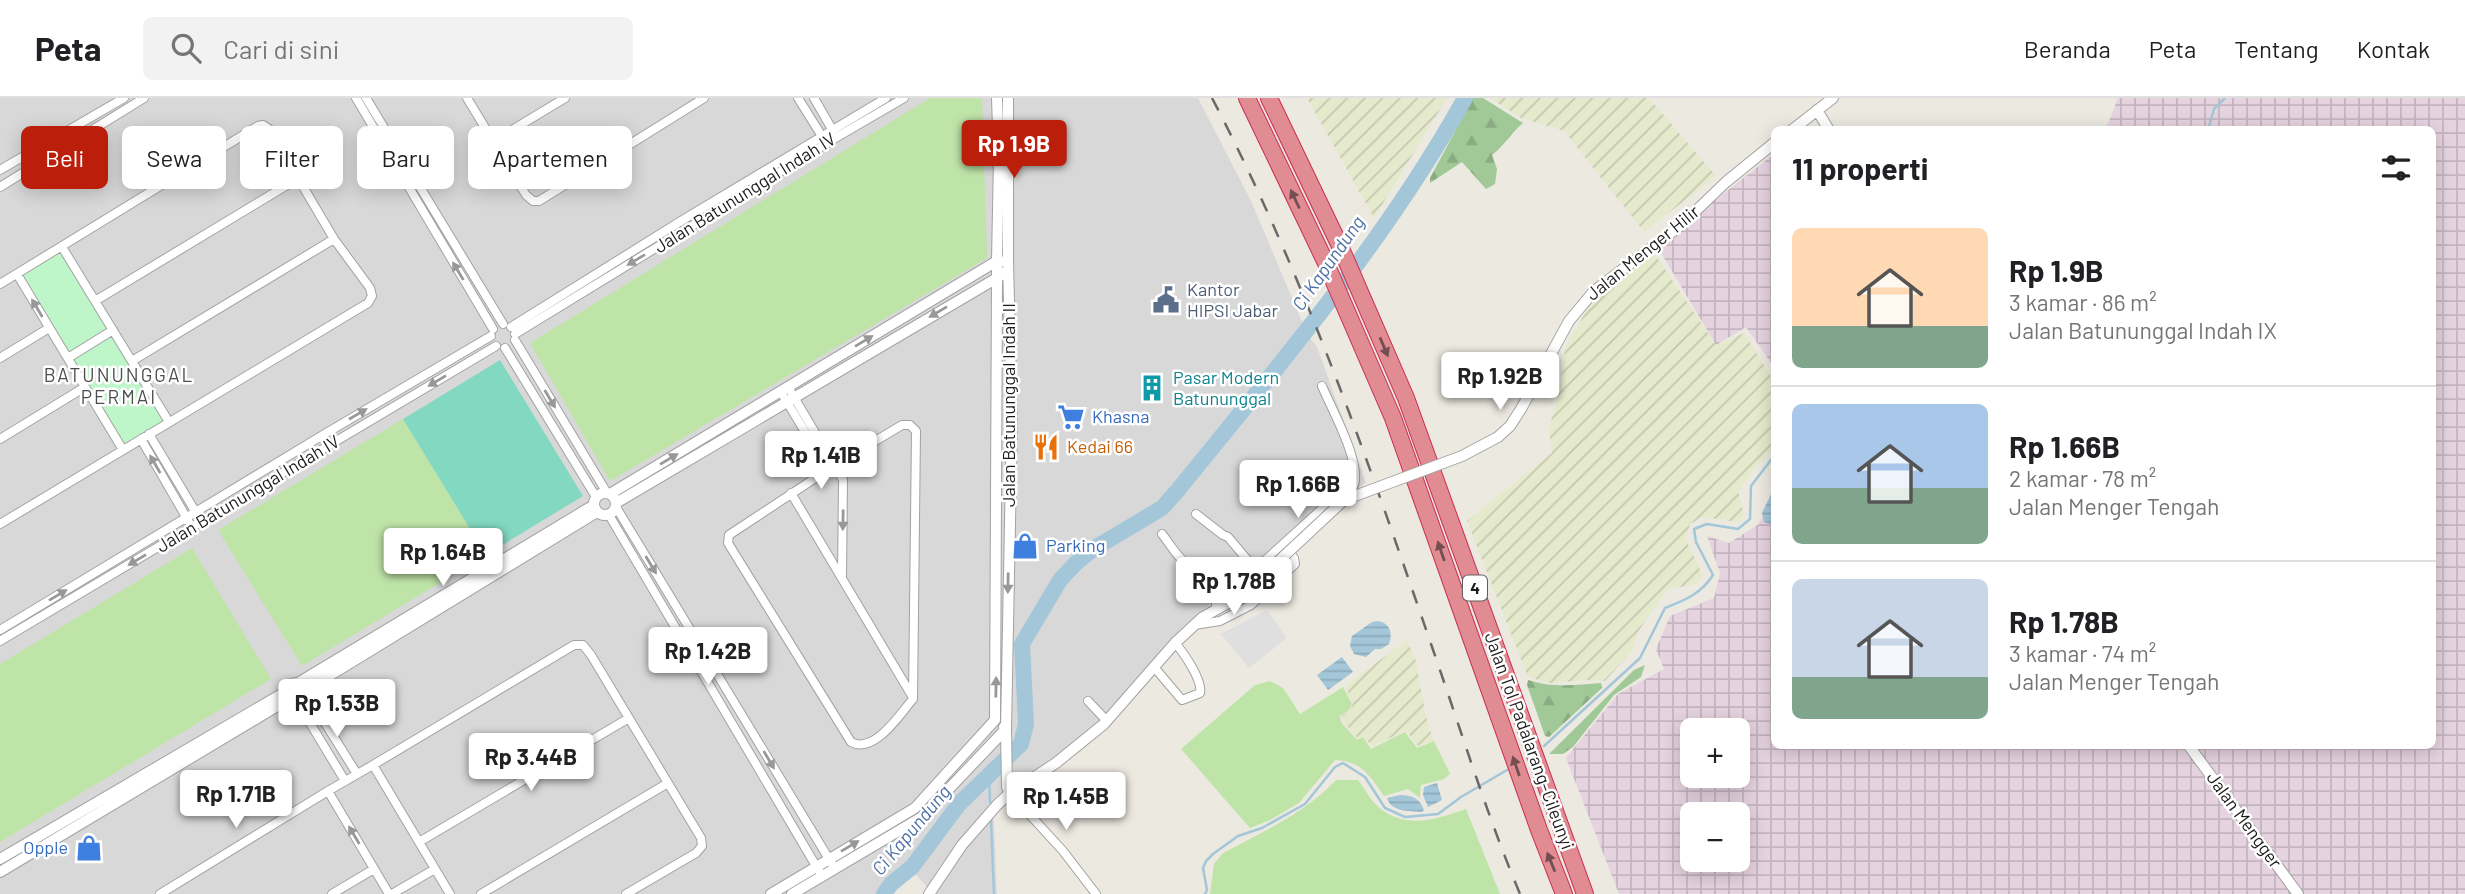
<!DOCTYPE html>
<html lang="id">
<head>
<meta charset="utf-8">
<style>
	body { margin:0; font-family:Barlow,sans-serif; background:#f2f2f2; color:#202124; height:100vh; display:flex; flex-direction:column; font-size:26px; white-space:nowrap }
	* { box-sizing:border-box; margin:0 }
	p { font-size:23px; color:#757577 }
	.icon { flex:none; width:38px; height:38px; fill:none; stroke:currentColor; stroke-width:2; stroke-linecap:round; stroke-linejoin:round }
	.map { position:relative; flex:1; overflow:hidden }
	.panel { position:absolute; left:1771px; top:28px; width:665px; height:623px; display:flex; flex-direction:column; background:#fff; border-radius:10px; box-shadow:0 4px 18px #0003 }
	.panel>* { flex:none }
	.hud { position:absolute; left:21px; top:28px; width:665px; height:63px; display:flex; gap:14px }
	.controls { position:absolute; left:1680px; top:620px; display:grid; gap:14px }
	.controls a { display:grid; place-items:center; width:70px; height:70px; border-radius:10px; background:#fff; box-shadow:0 4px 18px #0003; font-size:35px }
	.price { position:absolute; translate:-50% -60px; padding:0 16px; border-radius:7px; background:#fff; color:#222; font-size:23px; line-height:46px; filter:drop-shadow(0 2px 4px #0008) }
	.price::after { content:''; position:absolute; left:50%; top:42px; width:21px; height:16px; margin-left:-10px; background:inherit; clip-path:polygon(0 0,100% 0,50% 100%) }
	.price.active { background:#bb1e0b; color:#fff }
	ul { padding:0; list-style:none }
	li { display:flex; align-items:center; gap:21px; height:175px; padding:0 21px }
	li+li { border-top:2px solid #e0e0e0 }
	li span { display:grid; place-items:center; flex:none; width:196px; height:140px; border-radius:10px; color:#555 }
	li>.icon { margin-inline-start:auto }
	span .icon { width:84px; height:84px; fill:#fffc; stroke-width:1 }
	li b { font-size:30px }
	h2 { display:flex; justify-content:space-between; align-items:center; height:84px; padding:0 21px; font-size:30px }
	.tag { padding:0 24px; border-radius:10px; background:#fff; box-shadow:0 4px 18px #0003; font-size:24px; line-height:63px }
	.tag.active { background:#bb1e0b; color:#fff }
	header { display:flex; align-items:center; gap:42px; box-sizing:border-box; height:98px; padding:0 35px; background:#fff; border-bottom:2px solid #e0e0e0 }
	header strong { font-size:33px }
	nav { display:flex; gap:38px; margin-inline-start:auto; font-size:24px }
	.search { width:490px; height:63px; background:#f2f2f2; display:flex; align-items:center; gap:18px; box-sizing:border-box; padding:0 24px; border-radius:10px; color:#757577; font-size:26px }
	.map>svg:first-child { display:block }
	.residential { fill:#d9d8d8 }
	.industrial { fill:url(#industrial-grid); fill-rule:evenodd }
	.farmland { fill:url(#farmland-furrows) }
	.grass { fill:#bfe4a8 }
	.forest { fill:url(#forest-firs) }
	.park { fill:#bef5c9 }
	.pitch { fill:#82d8c0 }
	.parking { fill:#dfdfdf }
	.water { fill:url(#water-rules) }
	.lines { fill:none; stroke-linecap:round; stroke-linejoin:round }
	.stream { stroke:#a3c6d8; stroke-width:2.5 }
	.river { stroke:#a3c6d8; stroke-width:16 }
	.minor-casing { stroke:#a2a2a2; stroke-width:10 }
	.tertiary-casing { stroke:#a2a2a2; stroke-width:12 }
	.motorway-casing { stroke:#cb2d52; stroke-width:18 }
	.minor { stroke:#fff; stroke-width:8 }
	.tertiary { stroke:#fff; stroke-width:10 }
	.motorway { stroke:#e08c92; stroke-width:16 }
	.rail { stroke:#696969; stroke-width:2.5; stroke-dasharray:14 14; stroke-linecap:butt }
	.tertiary-bridge-casing { stroke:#a2a2a2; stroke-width:12; stroke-linecap:butt }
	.tertiary-bridge { stroke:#fff; stroke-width:10 }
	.oneway { fill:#744e51 }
	.oneway2 { fill:#989898 }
	.labels { text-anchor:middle; stroke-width:5; stroke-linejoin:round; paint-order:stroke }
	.shield { fill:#fff; stroke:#5f5f5f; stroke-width:2 }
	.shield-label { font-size:16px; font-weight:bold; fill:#1b1b1b }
	.street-label { font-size:18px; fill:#1b1b1b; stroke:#fff }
	.service-label { font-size:18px; fill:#4e5e75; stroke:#fff; text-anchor:start }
	.culture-label { font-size:18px; fill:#0d838f; stroke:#fff; text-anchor:start }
	.shop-label { font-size:18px; fill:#366cbe; stroke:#fff; text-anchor:start }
	.food-label { font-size:18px; fill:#c56008; stroke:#fff; text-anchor:start }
	.water-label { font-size:19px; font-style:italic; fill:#4e70a4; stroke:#fff }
	.neighbourhood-label { font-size:19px; letter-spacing:2px; fill:#4e4e4e; stroke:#fff }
</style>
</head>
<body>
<header>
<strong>Peta</strong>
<div class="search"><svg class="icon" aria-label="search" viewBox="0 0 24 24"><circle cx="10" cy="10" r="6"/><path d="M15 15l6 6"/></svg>Cari di sini</div>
<nav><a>Beranda</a><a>Peta</a><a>Tentang</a><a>Kontak</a></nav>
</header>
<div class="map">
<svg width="2465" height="796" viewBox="0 0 2465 796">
	<defs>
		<pattern id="industrial-grid" width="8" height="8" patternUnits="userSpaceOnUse" patternTransform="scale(1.75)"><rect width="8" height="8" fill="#e5d3e0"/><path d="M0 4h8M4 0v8" fill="none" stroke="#c4b5c0"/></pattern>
		<pattern id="farmland-furrows" width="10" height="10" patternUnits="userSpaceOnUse" patternTransform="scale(1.75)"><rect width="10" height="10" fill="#e5eacc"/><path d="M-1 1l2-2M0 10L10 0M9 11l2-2" fill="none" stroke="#c4c8af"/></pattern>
		<pattern id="forest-firs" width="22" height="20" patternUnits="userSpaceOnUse" patternTransform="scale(1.75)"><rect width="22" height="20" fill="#a1c997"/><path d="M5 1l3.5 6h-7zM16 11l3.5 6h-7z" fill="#8aac82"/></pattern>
		<pattern id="water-rules" width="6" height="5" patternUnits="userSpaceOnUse" patternTransform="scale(1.75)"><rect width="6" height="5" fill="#a3c6d8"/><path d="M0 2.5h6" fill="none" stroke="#8caab9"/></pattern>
	</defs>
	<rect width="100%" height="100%" fill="#ece9e1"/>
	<path class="residential" d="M0 0H1198L1252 105 1307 236 1317 249 1366 385 1325 406 1300 426 1183 530 1130 592 1096 626 1042 670 1020 678 993 702 997 796H933L912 772 889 796H0Z"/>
	<path class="industrial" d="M2118 0H2465V796H1619L1566 660 1618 596 1664 571 1656 551 1670 518 1714 500 1720 475 1707 438 1729 445 1759 426 1774 398V648H2432V32L2106 31ZM1692 632H1738V677H1692ZM1692 716H1738V761H1692Z
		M1774 56V269L1746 229 1716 247 1657 148Z"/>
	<path class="farmland" d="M1307 0H1447L1374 120Z
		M1490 0H1649L1716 78 1644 134 1564 33 1521 20Z
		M1654 155 1716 247 1744 235 1774 283V350L1756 369 1738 393 1744 417 1739 424 1702 419 1690 426 1685 440 1703 478 1697 486 1668 491 1639 532 1632 553 1605 583 1586 582 1550 585 1528 579 1467 423 1552 355 1549 331 1559 294 1565 251 1589 208Z
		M1407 542 1415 560 1426 619 1433 642 1418 648 1406 632 1372 649 1364 638 1358 641 1343 623 1342 618 1351 611 1353 605 1345 588Z"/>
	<path class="grass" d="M930 0H982L987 160 610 383 530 245Z
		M403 321 486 457 302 568 218 432Z
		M192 450 271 581 0 744V566Z
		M1270 583 1283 590 1300 616 1343 589 1352 606 1349 612 1340 618 1341 624 1357 642 1363 639 1371 651 1405 634 1417 650 1434 643 1450 676 1444 681 1421 687 1420 700 1408 691 1384 698C1370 678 1362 663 1335 662L1299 705 1270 722 1250 730 1181 651 1255 587Z
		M1336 682H1358C1365 691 1372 705 1382 712 1409 731 1437 721 1466 711L1500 796H1210L1214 766 1223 755C1263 734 1305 715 1336 682Z"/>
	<path class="forest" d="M1473 0H1483L1523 25C1511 35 1505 47 1492 57L1497 71 1495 86 1486 91 1462 64 1430 85V80Z
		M1645 567 1641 579 1614 597 1573 649 1563 656H1549L1634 572Z
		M1528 582C1553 590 1576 587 1601 585L1602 590 1549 639 1545 638 1527 587Z"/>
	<path class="park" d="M60 149 167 324 123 350 18 174Z"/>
	<path class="pitch" d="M500 262 583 398 486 457 403 321Z"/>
	<path class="parking" d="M1267 512 1287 540 1249 570 1221 536Z"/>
	<path class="water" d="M1774 390V424L1771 426 1764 424 1762 415Z
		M1378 523C1390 525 1393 535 1389 546L1381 551H1375L1366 559 1354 556 1350 548 1352 538 1372 524Z
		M1342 559 1353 574 1328 592 1317 577Z
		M1437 685 1442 702 1428 709 1423 697 1424 689Z
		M1400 697C1411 697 1420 700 1424 712L1422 714C1409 713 1391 714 1387 700Z"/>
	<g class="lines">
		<path class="stream" d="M2208 32 2214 11 2225 0
			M1544 648 1640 560 1665 510C1685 502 1701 496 1713 477L1696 444 1694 431 1707 426 1738 431 1750 421 1751 388 1774 358
			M989 675 990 704
			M991 723 994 796
			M1205 796 1207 792 1203 770 1206 763 1213 756 1238 738 1262 730 1305 706 1335 669 1343 665 1365 679 1385 710 1405 719 1438 716 1461 699 1507 672"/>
		<path class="river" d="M884 796 891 786 912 769 959 706 1021 646 1026 626 1022 546 1060 482 1076 465 1093 451 1162 410 1178 392C1280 266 1386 142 1465 0"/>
		<g class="minor-casing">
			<path id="minor" d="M356 0 493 231
				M366 0 503 226
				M467 0 526 97 533 103H539L704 0
				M798 0 823 40
				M814 0 833 33
				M494 43 565 0
				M0 72 124 0
				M0 89 144 0
				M62 149 169 324
				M17 176 123 352
				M0 186 258 28 263 27 269 31 334 141 370 190 372 198 368 205 0 426
				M95 203 297 81
				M511 229 681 123 886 0
				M515 236 837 39 904 0
				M515 242 607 395
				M505 250 596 399
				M0 260 49 230
				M68 260 113 232
				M132 263 334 141
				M788 289 843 382 842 480
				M784 299 828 372
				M902 327H910L916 333 913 601C900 616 874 657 851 644L728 445 729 437 835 367Z
				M149 336 198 418
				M0 341 85 289
				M141 341 189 424
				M791 395 912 598
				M616 409 832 766
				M1196 416 1223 437 1228 439 1255 471
				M609 417 819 773
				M1162 436C1171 447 1179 464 1193 468L1221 503
				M1216 507 1336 398 1354 387C1361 363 1332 312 1322 288
				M1194 527 1220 523 1251 507 1295 466 1294 460 1287 450
				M0 532 323 337 491 238
				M0 543 496 248
				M1154 569 1182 602 1200 595C1203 583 1184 555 1175 545
				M307 596 357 676
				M1088 603 1107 623
				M298 605 345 683
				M373 667 574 547H583L591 557 701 740 702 748 696 755 626 796
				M1010 695 1063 753 1096 796
				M419 744 629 620
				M160 796 328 693
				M332 796 374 771
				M389 796 328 693 373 667 450 796
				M392 796 435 771
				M481 796 668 685"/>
		</g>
		<g class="tertiary-casing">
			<path id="tertiary" d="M1008 0V164
				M1817 12 1829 32
				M1792 32 1833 0
				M1594 193 1680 128 1726 84 1774 45
				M594 406a11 11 0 1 1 22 0a11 11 0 1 1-22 0Z
				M610 396 997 163 999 59 997 0
				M616 405 997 180
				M298 585 594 407
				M287 595a10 10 0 1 1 20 0a10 10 0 1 1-20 0Z
				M306 592 597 414
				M1004 629 1006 631 1007 689 1010 695
				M2189 648 2298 796
				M0 761 287 593
				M0 774 289 601
				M771 796 915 710 995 622 997 180
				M792 796 922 719 1006 631 1012 322 1008 164 997 163V180L1008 172
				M929 796 962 747 997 707 1010 695 1056 665 1104 626 1175 545 1203 519 1237 500 1254 486"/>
		</g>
		<g class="motorway-casing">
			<path id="motorway" d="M1247 0 1325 163 1393 320 1539 732 1564 796
				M1269 0 1340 148 1406 300 1585 796"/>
		</g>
		<use href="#minor" class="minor"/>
		<use href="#tertiary" class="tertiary"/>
		<use href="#motorway" class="motorway"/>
		<path class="rail" d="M1212 0C1303 174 1367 360 1431 546 1460 629 1486 715 1520 796"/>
		<g class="tertiary-bridge-casing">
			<path id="tertiary-bridge" d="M1254 486 1344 402 1462 358 1498 339 1510 328 1521 311 1569 223 1594 193"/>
		</g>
		<use href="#tertiary-bridge" class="tertiary-bridge"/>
	</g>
	<defs><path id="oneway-solid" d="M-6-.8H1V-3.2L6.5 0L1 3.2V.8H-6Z" transform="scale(1.75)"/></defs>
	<g class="oneway">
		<use href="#oneway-solid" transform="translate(1295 101) rotate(-115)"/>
		<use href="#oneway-solid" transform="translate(1384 249) rotate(67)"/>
		<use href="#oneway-solid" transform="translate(1441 453) rotate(-109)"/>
		<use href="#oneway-solid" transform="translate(1516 668) rotate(-109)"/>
		<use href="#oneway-solid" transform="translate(1551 764) rotate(-112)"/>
	</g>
	<g class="oneway2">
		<use href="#oneway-solid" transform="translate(636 162) rotate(149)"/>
		<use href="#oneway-solid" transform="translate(458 173) rotate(-121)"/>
		<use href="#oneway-solid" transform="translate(37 210) rotate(-121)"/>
		<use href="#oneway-solid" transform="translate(938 214) rotate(149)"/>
		<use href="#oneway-solid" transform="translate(864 243) rotate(-31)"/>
		<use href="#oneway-solid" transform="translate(437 283) rotate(149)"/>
		<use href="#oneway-solid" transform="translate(550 301) rotate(59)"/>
		<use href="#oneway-solid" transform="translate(358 316) rotate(-30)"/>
		<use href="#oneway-solid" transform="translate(669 361) rotate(-31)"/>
		<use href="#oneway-solid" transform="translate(155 366) rotate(-120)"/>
		<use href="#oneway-solid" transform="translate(843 422) rotate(91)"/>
		<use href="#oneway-solid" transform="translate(137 462) rotate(149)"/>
		<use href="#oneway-solid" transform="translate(651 467) rotate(59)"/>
		<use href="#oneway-solid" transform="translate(1008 485) rotate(91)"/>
		<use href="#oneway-solid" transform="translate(58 497) rotate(-31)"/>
		<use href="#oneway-solid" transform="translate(996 589) rotate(-89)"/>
		<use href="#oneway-solid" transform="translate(769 662) rotate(59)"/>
		<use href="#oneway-solid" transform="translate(354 737) rotate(-121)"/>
		<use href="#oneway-solid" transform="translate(850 748) rotate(-31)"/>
	</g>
	<defs>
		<g id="civic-bare" transform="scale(2.1)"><path d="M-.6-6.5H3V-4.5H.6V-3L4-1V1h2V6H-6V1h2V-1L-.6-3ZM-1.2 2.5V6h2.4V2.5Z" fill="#5c6f8a" stroke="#fff" stroke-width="2.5" paint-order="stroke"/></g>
		<g id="building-bare" transform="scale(2.1)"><path d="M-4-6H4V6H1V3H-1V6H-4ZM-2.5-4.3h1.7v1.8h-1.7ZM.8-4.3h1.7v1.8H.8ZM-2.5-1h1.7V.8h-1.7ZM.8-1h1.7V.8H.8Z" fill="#0f9aa8" stroke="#fff" stroke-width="2.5" paint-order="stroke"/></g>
		<g id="supermarket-bare" transform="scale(2.1)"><path d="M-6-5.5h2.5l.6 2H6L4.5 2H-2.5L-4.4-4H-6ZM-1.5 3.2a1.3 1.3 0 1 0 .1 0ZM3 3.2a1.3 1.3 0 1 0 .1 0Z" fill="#3f7fe0" stroke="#fff" stroke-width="2.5" paint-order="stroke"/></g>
		<g id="restaurant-bare" transform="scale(2.1)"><path d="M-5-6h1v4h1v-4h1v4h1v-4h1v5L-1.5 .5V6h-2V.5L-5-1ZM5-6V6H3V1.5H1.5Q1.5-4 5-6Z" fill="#e8710a" stroke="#fff" stroke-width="2.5" paint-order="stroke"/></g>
		<g id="shop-bare" transform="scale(2.1)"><path d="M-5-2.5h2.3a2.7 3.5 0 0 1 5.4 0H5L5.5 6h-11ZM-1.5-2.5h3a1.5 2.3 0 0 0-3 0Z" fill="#3f7fe0" stroke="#fff" stroke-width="2.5" paint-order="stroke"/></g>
	</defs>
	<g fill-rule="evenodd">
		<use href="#civic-bare" x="1166" y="202"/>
		<use href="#building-bare" x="1152" y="290"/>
		<use href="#supermarket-bare" x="1071" y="319"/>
		<use href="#restaurant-bare" x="1046" y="349"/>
		<use href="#shop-bare" x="1025" y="448"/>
		<use href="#shop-bare" x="89" y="750"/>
	</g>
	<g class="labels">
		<rect class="shield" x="1463" y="477.5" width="24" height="25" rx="5"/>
		<g class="shield-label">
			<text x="1475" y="496">4</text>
		</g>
		<g class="street-label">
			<text transform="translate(745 95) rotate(-32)" y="6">Jalan Batununggal Indah IV</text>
			<text transform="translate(1643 155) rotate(-39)" y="6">Jalan Menger Hilir</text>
			<text transform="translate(1009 307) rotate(-90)" y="6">Jalan Batununggal Indah II</text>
			<text transform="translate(248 396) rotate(-31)" y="6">Jalan Batununggal Indah IV</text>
			<text transform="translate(1529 643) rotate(70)" y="6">Jalan Tol Padalarang–Cileunyi</text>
			<text transform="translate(2244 722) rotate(54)" y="6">Jalan Mengger</text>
		</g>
		<g class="service-label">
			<text x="1187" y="198">Kantor<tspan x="1187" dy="21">HIPSI Jabar</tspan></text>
		</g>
		<g class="culture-label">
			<text x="1173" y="286">Pasar Modern<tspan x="1173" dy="21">Batununggal</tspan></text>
		</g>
		<g class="shop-label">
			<text x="1092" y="325">Khasna</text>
			<text x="1046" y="454">Parking</text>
			<text x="68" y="756" text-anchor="end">Opple</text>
		</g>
		<g class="food-label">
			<text x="1067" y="355">Kedai 66</text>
		</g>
		<g class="water-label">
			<text transform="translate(1328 165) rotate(-55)" y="7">Ci Kapundung</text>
			<text transform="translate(911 732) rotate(-50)" y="7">Ci Kapundung</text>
		</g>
		<g class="neighbourhood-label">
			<text x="119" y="284">BATUNUNGGAL<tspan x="119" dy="22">PERMAI</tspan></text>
		</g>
	</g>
</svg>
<div class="controls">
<a>+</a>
<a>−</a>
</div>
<b class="price active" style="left:1014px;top:82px">Rp 1.9B</b>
<b class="price" style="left:1500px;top:314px">Rp 1.92B</b>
<b class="price" style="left:821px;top:393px">Rp 1.41B</b>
<b class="price" style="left:1298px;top:422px">Rp 1.66B</b>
<b class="price" style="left:443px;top:490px">Rp 1.64B</b>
<b class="price" style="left:1234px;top:519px">Rp 1.78B</b>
<b class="price" style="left:708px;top:589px">Rp 1.42B</b>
<b class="price" style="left:337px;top:641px">Rp 1.53B</b>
<b class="price" style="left:531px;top:695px">Rp 3.44B</b>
<b class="price" style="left:236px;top:732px">Rp 1.71B</b>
<b class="price" style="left:1066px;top:734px">Rp 1.45B</b>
<div class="hud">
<a class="tag active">Beli</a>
<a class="tag">Sewa</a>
<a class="tag">Filter</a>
<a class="tag">Baru</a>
<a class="tag">Apartemen</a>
</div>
<section class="panel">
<h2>11 properti<svg class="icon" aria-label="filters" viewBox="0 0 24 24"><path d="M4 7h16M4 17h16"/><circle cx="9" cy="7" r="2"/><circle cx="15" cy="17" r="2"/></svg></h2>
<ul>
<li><span style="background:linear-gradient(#ffd9b3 70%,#7fa58c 0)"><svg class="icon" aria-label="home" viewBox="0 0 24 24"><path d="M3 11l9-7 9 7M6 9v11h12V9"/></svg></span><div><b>Rp 1.9B</b><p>3 kamar · 86 m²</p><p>Jalan Batununggal Indah IX</p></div></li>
<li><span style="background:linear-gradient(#a9c7e8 60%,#7fa58c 0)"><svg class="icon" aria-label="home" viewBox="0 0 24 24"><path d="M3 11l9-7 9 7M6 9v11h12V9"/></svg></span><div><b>Rp 1.66B</b><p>2 kamar · 78 m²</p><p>Jalan Menger Tengah</p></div></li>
<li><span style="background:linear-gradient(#c9d6e8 70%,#7fa58c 0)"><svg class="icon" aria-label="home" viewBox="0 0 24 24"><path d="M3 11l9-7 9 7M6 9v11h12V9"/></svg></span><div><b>Rp 1.78B</b><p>3 kamar · 74 m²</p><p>Jalan Menger Tengah</p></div></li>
</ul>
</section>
</div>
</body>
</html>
